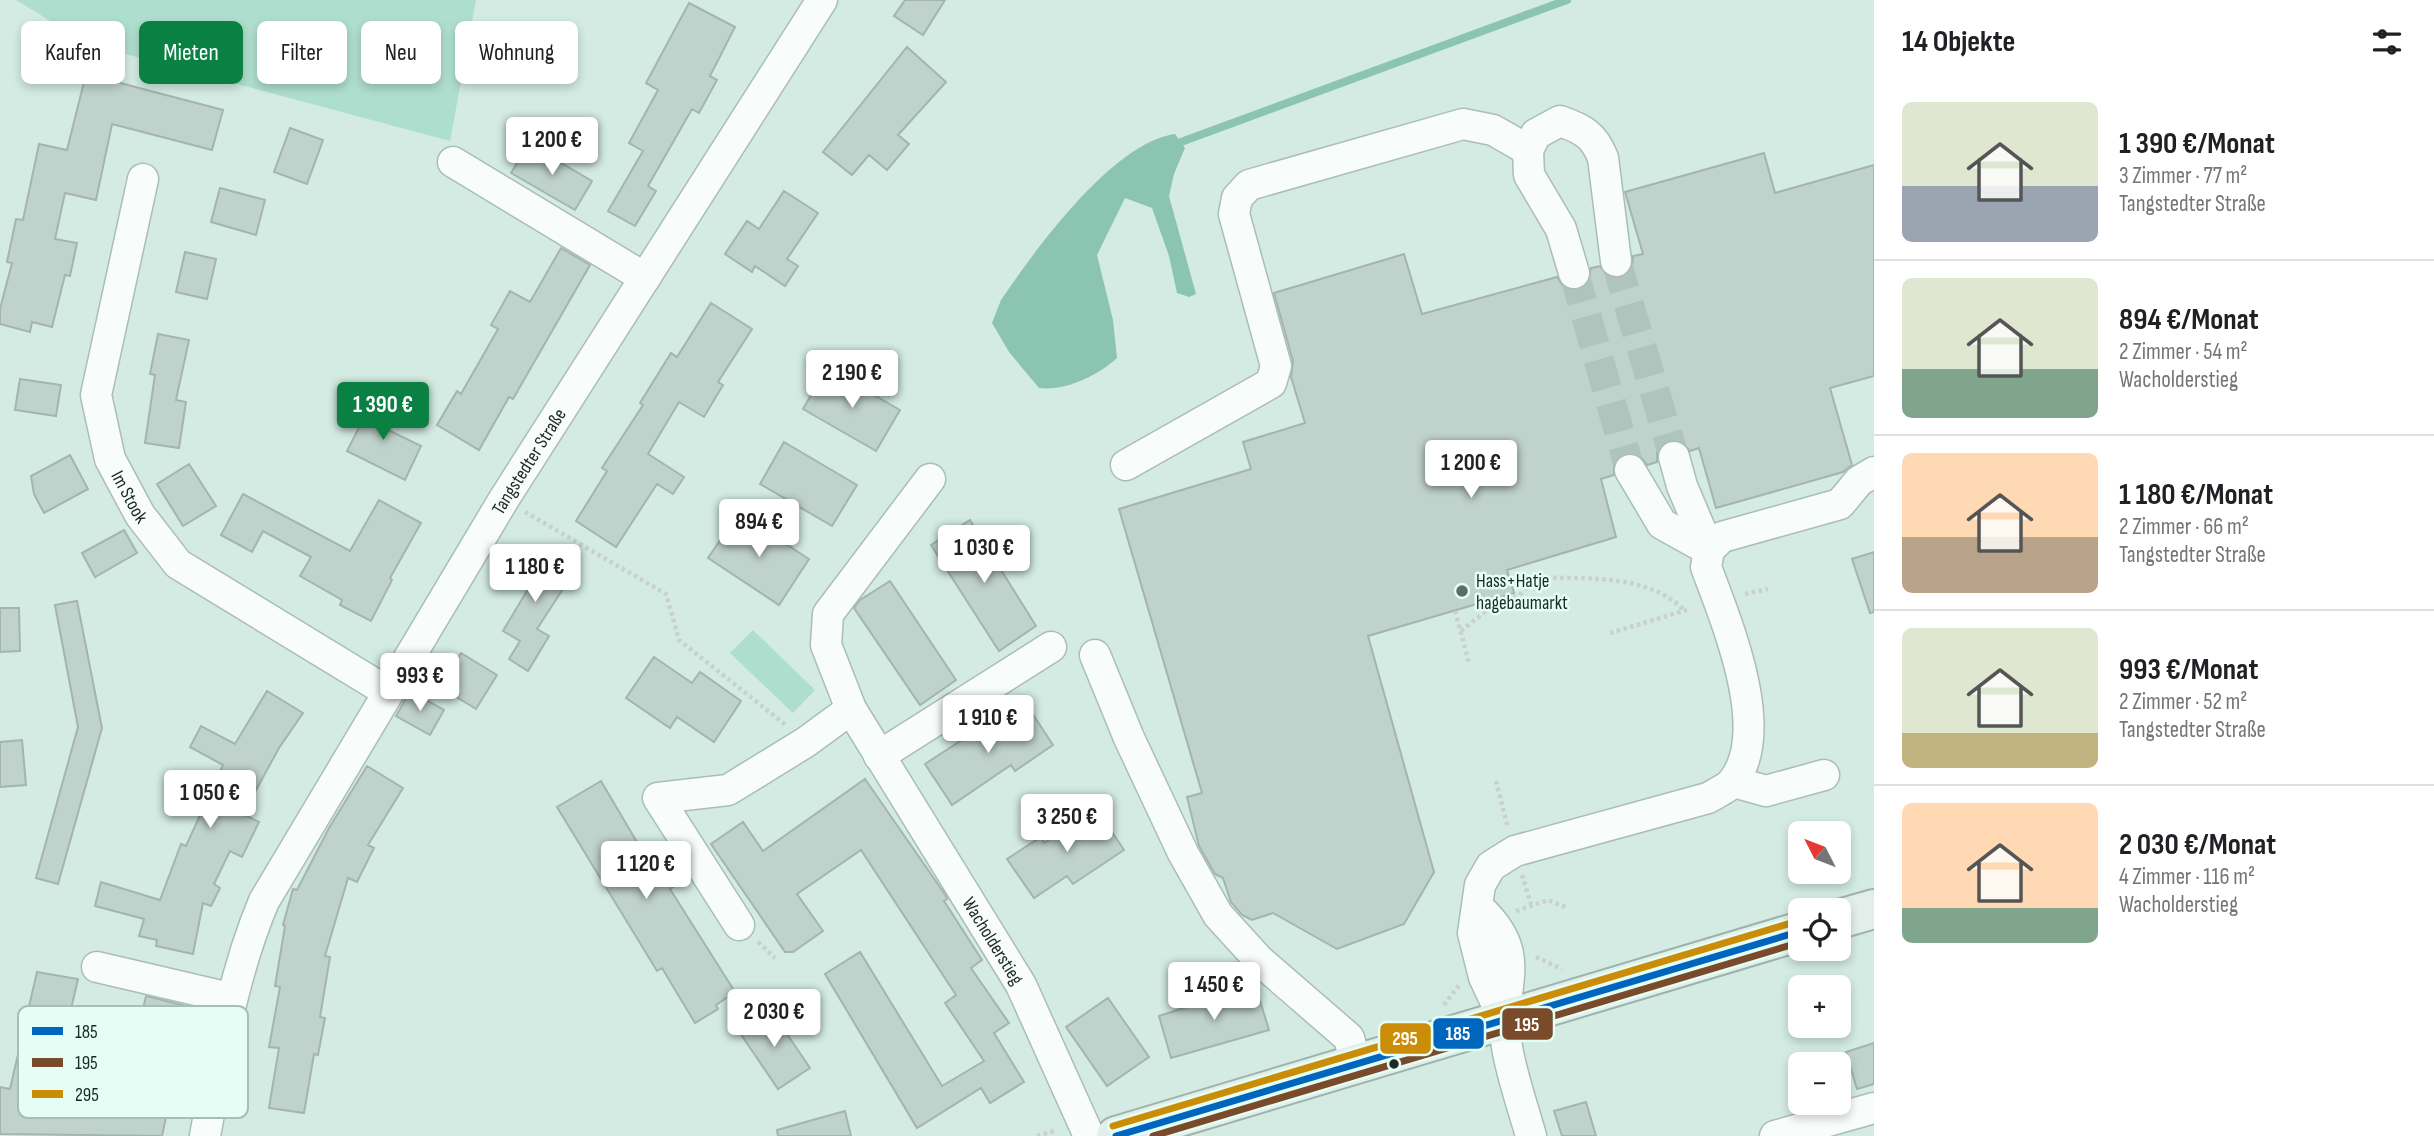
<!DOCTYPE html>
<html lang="de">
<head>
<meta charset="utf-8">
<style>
	body { margin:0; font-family:"Sofia Sans Condensed",sans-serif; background:#f6f6f6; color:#202124; height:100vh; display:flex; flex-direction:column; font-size:26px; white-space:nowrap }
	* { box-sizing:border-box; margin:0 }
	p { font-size:23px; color:#757577 }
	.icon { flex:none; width:38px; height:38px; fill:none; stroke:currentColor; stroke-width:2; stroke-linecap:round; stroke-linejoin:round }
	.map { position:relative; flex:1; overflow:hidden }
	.details { display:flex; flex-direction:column; background:#fff; width:560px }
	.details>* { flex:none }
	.top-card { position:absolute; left:21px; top:21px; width:665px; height:63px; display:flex; gap:14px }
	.needle { width:46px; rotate:312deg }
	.controls { position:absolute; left:1788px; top:821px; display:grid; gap:14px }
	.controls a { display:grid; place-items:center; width:63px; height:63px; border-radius:10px; background:#fff; box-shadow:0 4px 10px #0003; font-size:35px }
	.price { position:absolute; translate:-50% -60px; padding:0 16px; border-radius:7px; background:#fff; color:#222; font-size:23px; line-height:46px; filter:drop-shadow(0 2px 4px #0008) }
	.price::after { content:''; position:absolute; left:50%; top:42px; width:21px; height:16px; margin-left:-10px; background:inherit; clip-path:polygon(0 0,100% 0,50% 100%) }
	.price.current { background:#0b8043; color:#fff }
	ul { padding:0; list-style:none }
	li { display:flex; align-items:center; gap:21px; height:175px; padding:0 28px }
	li+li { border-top:2px solid #e0e0e0 }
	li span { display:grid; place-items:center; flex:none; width:196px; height:140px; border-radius:10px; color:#555 }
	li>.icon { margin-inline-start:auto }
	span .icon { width:84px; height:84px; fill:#fffc; stroke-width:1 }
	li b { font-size:30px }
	h2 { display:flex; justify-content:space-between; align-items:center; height:84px; padding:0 28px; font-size:30px }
	.chip { padding:0 24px; border-radius:10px; background:#fff; box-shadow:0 4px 10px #0003; font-size:24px; line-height:63px }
	.chip.current { background:#0b8043; color:#fff }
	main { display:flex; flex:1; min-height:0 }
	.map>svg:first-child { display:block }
	.green { fill:#aedece }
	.water { fill:#8cc4b2 }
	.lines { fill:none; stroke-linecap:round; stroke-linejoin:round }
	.stream { stroke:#8cc4b2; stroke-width:8 }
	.building { fill:#bfd2cb; stroke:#a3b5ae; stroke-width:2 }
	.minor-tunnel { stroke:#aec4bc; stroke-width:30; stroke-dasharray:30 15; stroke-linecap:butt }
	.minor-casing { stroke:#abbdb7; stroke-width:33 }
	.major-casing { stroke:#9bb3ab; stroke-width:42 }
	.path { stroke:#c9d0ce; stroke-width:4.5; stroke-dasharray:3.5 3.5; stroke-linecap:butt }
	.minor { stroke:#f8fcfb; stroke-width:30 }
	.major { stroke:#e3eeea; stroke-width:38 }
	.bus-1-casing { stroke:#e4fef5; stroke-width:12 }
	.bus-2-casing { stroke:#e4fef5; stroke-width:12 }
	.bus-3-casing { stroke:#e4fef5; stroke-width:12 }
	.bus-1 { stroke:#0065bd; stroke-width:7 }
	.bus-2 { stroke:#7a4b2a; stroke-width:7 }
	.bus-3 { stroke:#cb8d07; stroke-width:7 }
	.poi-dot { fill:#5a6e66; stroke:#e4fef5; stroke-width:2.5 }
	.bus-dot { fill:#192a24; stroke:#e4fef5; stroke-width:2.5 }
	.labels { text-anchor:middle; stroke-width:5; stroke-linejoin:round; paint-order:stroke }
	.street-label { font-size:19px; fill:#192a24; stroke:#e4fef5 }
	.poi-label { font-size:19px; fill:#192a24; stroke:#e4fef5; text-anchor:start }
	.key { fill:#e4fef5; stroke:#a7beb6; stroke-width:2 }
	.key-label { font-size:19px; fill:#192a24 }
	.line-badge { stroke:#e4fef5; stroke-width:2.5 }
	.badge-label { font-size:19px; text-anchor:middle; font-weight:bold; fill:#fff }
</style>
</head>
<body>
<main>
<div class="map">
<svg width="1874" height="1136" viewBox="0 0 1874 1136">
	<rect width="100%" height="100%" fill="#d3ebe2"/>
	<path class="green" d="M16 0H476L450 141 88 44Z
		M753 630 815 690 793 713 730 653Z"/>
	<path class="water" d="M1175 134 1185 148 1174 174 1169 196 1196 294 1189 297 1177 293 1169 256 1152 208 1125 198 1097 255 1113 320 1117 358C1097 376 1066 391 1039 388L1009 352 992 323 1001 300C1036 249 1112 143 1175 134Z"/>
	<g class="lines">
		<path class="stream" d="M1181 142 1567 0"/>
	</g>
	<path class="building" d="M905 0H945L923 35 894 16Z
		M689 3 735 27 710 76 717 80 699 113 692 109 648 186 656 191 635 226 608 211 643 151 629 143 658 90 646 83Z
		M907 47 946 82 898 135 909 144 887 170 869 155 852 175 823 152Z
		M86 74 223 110 212 150 112 124 96 200 65 193 55 239 77 243 70 276 65 275 52 327 32 322 30 332 0 324V309L12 263 7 262 16 219 23 220 39 144 67 150Z
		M290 128 323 140 307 184 274 172Z
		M529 144 592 181 575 210 511 173Z
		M1764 153 1775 193 1874 165V376L1830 388 1852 465 1843 472 1716 508 1699 448 1690 451 1679 440H1669L1657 452V462L1647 465 1638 454 1622 455 1614 462V475L1601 479 1616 537 1507 570 1514 593 1368 636 1434 872 1404 924 1337 949 1273 913 1252 920 1242 915 1231 902 1223 878 1215 874 1199 846 1187 797 1202 793 1119 509 1251 469 1243 442 1305 423 1291 377 1293 361 1274 293 1404 254 1422 314 1557 277 1563 286 1578 290 1587 284 1591 268 1600 266 1609 277 1619 278 1632 268 1633 256 1643 254 1625 192Z
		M220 188 265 200 256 235 211 222Z
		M784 191 818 213 787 259 798 266 785 286 755 266 752 272 725 254 747 221 759 229Z
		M561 248 590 265 513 399 509 397 479 450 437 425 457 391 461 394 498 329 491 325 510 291 530 302Z
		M185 252 216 259 207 299 176 292Z
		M711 303 752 329 718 382 723 385 704 417 679 402 648 454 684 477 673 494 657 484 616 547 576 521 607 471 602 468 643 405 640 403 671 353 677 357Z
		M158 334 189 340 176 400 186 402 179 448 145 443 155 375 150 374Z
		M827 368 900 410 876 451 803 409Z
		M20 379 61 385 56 416 15 410Z
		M374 398 396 408 386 429 421 446 405 480 347 451Z
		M784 442 857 485 832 526 760 484Z
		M70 455 88 489 44 513 34 494 31 476Z
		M189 464 216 506 183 526 157 484Z
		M243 494 350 551 379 500 421 523 390 578 392 580 371 621 340 605 342 600 300 576 311 557 263 531 252 552 221 535Z
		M736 517H744L809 559 779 605 708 558Z
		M970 520 1036 626 999 651 931 545Z
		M124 530 137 553 95 577 82 553Z
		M534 546 574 572 537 629 549 636 528 671 509 659 520 641 503 631 528 589 512 579Z
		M1874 552V612L1870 613 1852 559Z
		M890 581 956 680 920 705 854 608 860 600Z
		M77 601 102 728 58 884 36 878 78 727 55 605Z
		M0 608H19L20 651 0 652Z
		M461 653 497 675 476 709 440 687Z
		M654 657 692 683 700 672 741 701 714 742 677 717 670 728 626 698Z
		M267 691 303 713 279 748 243 814 259 822 242 857 230 851 214 884 220 888 211 906 203 903 193 954 156 946 157 940 139 936 144 919 95 906 101 882 160 900 181 844 186 846 223 765 190 747 201 726 235 744Z
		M410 691 444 710 430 735 396 716Z
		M1028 707 1053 745 1015 771 1011 765 952 805 925 764 985 725 990 733Z
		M22 740 26 785 0 787V742Z
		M367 766 403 788 368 845 374 848 357 882 348 878 325 956 330 957 320 1017 325 1018 318 1055 314 1054 304 1113 269 1108 279 1048 269 1047 280 987 275 986 285 926 283 925 293 889 297 890 329 828Z
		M865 779 946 896 947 899 944 901 982 960 971 968 1009 1023 994 1033 1024 1082 990 1103 981 1088 917 1128 825 974 860 952 942 1086 984 1061 945 1003 956 995 861 850 797 894 823 931 793 952H785L711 844 743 822 763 851Z
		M601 781 644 854 649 851 673 887 670 889 735 992 716 1005 718 1009 695 1023 662 968 657 971 557 807Z
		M1096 808 1124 850 1073 884 1067 876 1034 898 1007 859 1041 837 1044 843Z
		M37 972 78 979 51 1095 92 1098 121 1105 146 996 190 1007 162 1136 0 1134V1087L10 1089Z
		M1255 985 1269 1030 1171 1058 1159 1016Z
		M1108 998 1149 1057 1107 1086 1066 1027Z
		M770 1009 810 1068 778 1089 738 1030Z
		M1874 1043V1084L1857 1089 1846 1052Z
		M1586 1102 1596 1136H1562L1554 1111Z
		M845 1111 851 1136H778L777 1130Z"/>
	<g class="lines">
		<path class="minor-tunnel" d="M1616 261 1674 457
			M1574 273 1630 470"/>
		<g class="minor-casing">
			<g id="minor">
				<path d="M453 162 645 278"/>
				<path id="s1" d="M143 179 96 395 110 459 140 515 178 564 388 692"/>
				<path d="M1574 273 1561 229 1529 175 1528 150 1536 134 1560 121C1583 129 1594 135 1603 158L1616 261"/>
				<path d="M1674 457 1682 486 1709 550"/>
				<path d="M1126 465 1271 383 1276 366 1234 214 1237 198 1249 185 1463 124 1493 130 1528 150"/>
				<path d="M1630 470 1662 524 1709 550"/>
				<path id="s2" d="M930 479 828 614 826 645 851 709 1021 985 1089 1136"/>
				<path d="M1095 655 1129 738 1183 853 1218 915 1259 960 1349 1038 1356 1064"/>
				<path d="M879 756 1051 647"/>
				<path d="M1734 782 1766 791 1824 775"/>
				<path d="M1479 908C1534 958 1495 990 1507 1047 1512 1077 1523 1107 1531 1136"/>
				<path d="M739 925 658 798 728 790 806 742 851 709"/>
				<path d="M97 967 230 998"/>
				<path d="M1504 1020 1484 977 1473 933 1480 885 1491 866 1515 851 1708 798C1716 793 1729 788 1734 780 1772 729 1726 621 1706 567L1709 550 1722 537 1840 504 1859 481 1874 472"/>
				<path id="s3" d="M205 1136C220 1055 232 977 264 901L504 499 822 0"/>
				<path d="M1775 1136 1874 1108"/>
			</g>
		</g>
		<g class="major-casing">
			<path id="major" d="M1839 919 1874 909
				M1116 1136 1801 931"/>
		</g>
		<path class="path" d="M525 512 666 594 679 640 787 726
			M1745 594 1768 589
			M1455 611 1469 663
			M1461 631 1496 603 1519 596 1535 577C1586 580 1646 572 1685 611
			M1610 633 1687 610
			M1496 781 1508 828
			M1522 875 1531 904
			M1516 911 1548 900 1568 908
			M758 942 775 958
			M1536 957 1562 969
			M1444 1005 1460 984
			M1037 1136 1057 1130"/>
		<use href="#minor" class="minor"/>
		<use href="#major" class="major"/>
		<g class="bus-1-casing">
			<path id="bus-1" d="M1116 1136 1801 931"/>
		</g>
		<g class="bus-2-casing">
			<path id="bus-2" d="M1153 1136 1801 942"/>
		</g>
		<g class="bus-3-casing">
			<path id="bus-3" d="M1113 1126 1798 921"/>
		</g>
		<use href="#bus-1" class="bus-1"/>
		<use href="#bus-2" class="bus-2"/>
		<use href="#bus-3" class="bus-3"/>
	</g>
	<circle class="poi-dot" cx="1462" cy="591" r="7"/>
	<circle class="bus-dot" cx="1394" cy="1064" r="6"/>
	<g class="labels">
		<g class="street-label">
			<text dy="7" stroke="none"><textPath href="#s3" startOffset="756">Tangstedter Straße</textPath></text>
			<text dy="7" stroke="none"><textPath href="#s1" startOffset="329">Im Stook</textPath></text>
			<text dy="7" stroke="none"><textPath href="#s2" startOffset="541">Wacholderstieg</textPath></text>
		</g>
		<g class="poi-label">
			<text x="1476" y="587">Hass+Hatje<tspan x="1476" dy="22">hagebaumarkt</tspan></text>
		</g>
	</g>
	<rect x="18" y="1006" width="230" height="112" rx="10" class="key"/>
	<rect x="32" y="1027" width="31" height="8" fill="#0065bd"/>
	<rect x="32" y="1058" width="31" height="9" fill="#7a4b2a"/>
	<rect x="32" y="1090" width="31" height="8" fill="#cb8d07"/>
	<g class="key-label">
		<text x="75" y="1038">185</text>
		<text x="75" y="1069">195</text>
		<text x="75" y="1101">295</text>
	</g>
	<g class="line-badge">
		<rect x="1501" y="1007" width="53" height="34" rx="7" fill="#7a4b2a"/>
		<rect x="1432" y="1017" width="53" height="33" rx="7" fill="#0065bd"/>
		<rect x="1379" y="1022" width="53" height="33" rx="7" fill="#cb8d07"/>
	</g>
	<g class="badge-label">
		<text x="1527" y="1031">195</text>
		<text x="1458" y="1040">185</text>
		<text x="1405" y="1045">295</text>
	</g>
</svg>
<div class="controls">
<a><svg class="needle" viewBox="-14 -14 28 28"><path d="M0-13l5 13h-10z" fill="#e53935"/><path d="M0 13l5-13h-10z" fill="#757577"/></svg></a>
<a><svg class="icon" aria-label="locate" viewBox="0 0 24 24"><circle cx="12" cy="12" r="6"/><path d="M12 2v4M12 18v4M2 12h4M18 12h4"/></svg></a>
<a>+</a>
<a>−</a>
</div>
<b class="price" style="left:552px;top:177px">1 200 €</b>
<b class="price" style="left:852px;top:410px">2 190 €</b>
<b class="price current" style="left:383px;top:442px">1 390 €</b>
<b class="price" style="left:1471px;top:500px">1 200 €</b>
<b class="price" style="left:759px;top:559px">894 €</b>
<b class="price" style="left:984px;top:585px">1 030 €</b>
<b class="price" style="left:535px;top:604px">1 180 €</b>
<b class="price" style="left:420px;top:713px">993 €</b>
<b class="price" style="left:988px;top:755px">1 910 €</b>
<b class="price" style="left:210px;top:830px">1 050 €</b>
<b class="price" style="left:1067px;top:854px">3 250 €</b>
<b class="price" style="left:646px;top:901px">1 120 €</b>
<b class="price" style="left:1214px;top:1022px">1 450 €</b>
<b class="price" style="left:774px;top:1049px">2 030 €</b>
<div class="top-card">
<a class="chip">Kaufen</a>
<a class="chip current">Mieten</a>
<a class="chip">Filter</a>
<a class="chip">Neu</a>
<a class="chip">Wohnung</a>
</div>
</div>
<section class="details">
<h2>14 Objekte<svg class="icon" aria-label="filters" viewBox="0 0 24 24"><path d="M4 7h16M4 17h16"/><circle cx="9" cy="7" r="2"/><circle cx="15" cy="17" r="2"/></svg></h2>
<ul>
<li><span style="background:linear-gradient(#dfe7d0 60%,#9aa5b1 0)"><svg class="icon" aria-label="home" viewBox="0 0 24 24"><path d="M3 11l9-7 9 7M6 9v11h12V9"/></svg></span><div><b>1 390 €/Monat</b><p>3 Zimmer · 77 m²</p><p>Tangstedter Straße</p></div></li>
<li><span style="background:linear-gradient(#dfe7d0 65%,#7fa58c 0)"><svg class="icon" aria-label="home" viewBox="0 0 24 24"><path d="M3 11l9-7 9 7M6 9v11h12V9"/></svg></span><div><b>894 €/Monat</b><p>2 Zimmer · 54 m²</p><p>Wacholderstieg</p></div></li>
<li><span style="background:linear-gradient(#ffd9b3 60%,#b9a48a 0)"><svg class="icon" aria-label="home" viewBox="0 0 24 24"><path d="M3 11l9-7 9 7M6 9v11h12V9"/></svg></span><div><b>1 180 €/Monat</b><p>2 Zimmer · 66 m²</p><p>Tangstedter Straße</p></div></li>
<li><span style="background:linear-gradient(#dfe7d0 75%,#c2b280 0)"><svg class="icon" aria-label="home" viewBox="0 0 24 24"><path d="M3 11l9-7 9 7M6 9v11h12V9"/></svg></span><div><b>993 €/Monat</b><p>2 Zimmer · 52 m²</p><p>Tangstedter Straße</p></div></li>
<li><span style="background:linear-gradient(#ffd9b3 75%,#7fa58c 0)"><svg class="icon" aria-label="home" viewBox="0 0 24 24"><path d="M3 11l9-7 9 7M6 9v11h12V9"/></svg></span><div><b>2 030 €/Monat</b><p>4 Zimmer · 116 m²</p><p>Wacholderstieg</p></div></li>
</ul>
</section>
</main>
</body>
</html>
